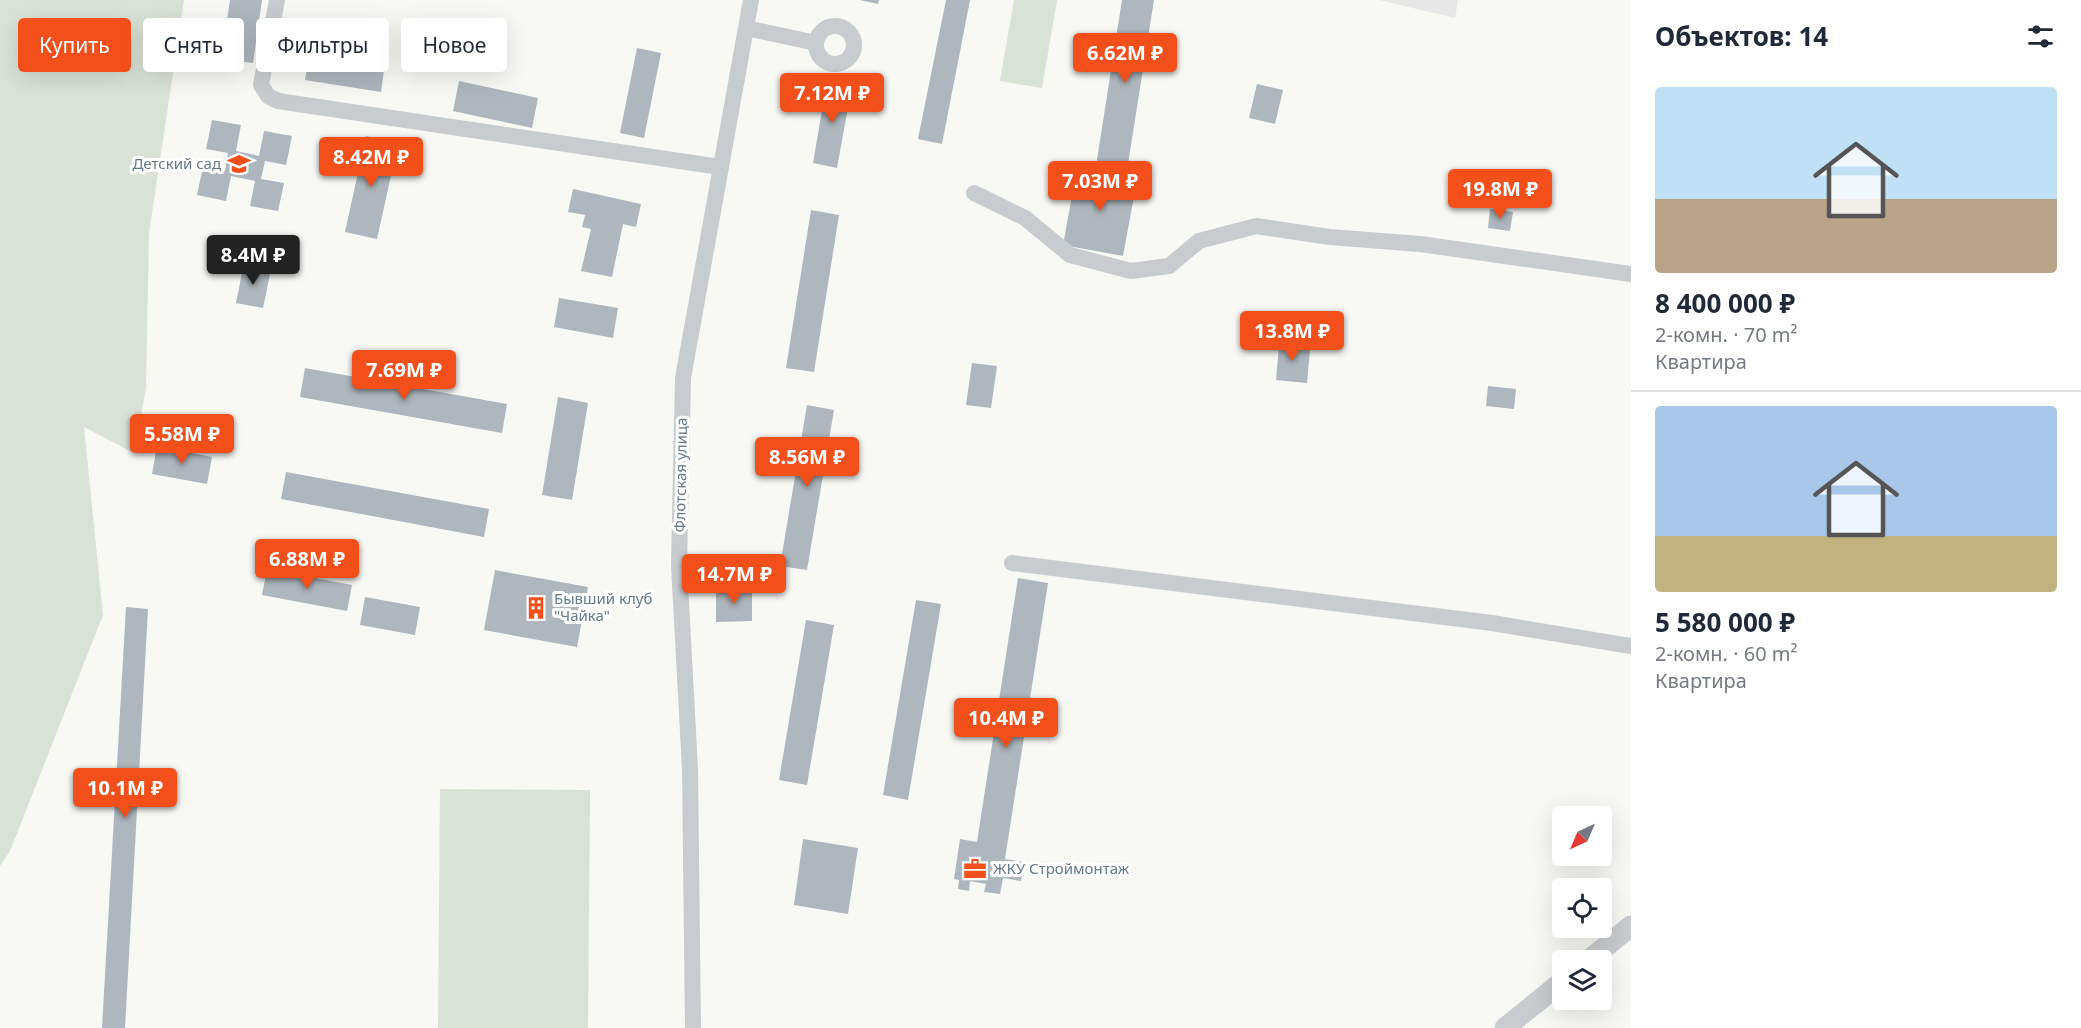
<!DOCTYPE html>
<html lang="ru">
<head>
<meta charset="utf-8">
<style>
	body { margin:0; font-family:"Noto Sans",sans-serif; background:#f2f2f3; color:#1f2937; height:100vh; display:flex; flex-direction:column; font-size:22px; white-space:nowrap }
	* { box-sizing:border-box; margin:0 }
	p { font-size:20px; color:#747a83 }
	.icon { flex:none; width:33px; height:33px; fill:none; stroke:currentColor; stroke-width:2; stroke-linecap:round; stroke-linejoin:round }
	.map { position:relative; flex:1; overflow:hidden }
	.side { display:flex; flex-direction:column; background:#fff; width:450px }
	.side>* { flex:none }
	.top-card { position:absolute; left:18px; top:18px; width:570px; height:54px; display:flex; gap:12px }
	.needle { width:39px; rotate:224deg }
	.buttons { position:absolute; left:1552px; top:806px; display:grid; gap:12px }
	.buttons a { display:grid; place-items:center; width:60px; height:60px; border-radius:6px; background:#fff; box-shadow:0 6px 24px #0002; font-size:30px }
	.price { position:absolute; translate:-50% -51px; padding:0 14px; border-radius:6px; background:#f34f1b; color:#fff; font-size:20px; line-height:39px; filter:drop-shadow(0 2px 3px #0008) }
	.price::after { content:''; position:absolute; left:50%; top:36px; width:18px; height:14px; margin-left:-9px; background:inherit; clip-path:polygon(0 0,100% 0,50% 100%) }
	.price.on { background:#222; color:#fff }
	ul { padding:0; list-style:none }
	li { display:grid; align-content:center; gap:12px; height:318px; padding:0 24px }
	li+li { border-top:2px solid #e0e1e3 }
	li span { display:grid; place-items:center; height:186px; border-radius:6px; color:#555 }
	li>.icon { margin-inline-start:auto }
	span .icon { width:108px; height:108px; fill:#fffc; stroke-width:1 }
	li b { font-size:26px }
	h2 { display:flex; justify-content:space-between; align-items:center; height:72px; padding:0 24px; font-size:26px }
	.chip { padding:0 21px; border-radius:6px; background:#fff; box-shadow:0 6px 24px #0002; font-size:21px; line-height:54px }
	.chip.on { background:#f34f1b; color:#fff }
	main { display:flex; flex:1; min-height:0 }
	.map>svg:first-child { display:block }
	.built { fill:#e6e7e6 }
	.green { fill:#dae1d6 }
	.building { fill:#aeb7bd }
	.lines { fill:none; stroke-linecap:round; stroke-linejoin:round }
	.minor { stroke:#c8cccf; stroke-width:16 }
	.tertiary { stroke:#c8cccf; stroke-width:21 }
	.labels { text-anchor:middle; stroke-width:6; stroke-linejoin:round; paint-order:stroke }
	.poi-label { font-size:15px; fill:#657989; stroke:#fff; text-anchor:start }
	.street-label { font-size:15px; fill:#657989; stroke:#fff }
</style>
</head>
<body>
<main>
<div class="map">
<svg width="1631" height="1028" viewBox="0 0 1631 1028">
	<rect width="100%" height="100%" fill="#f8f8f5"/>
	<path class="built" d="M1379 0H1458L1455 18Z"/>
	<path class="green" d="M0 0H184L149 233 146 388 134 453 84 427 103 615 10 851 0 866Z
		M1014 0H1057L1042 88 1000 81Z
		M440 789 590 790 588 1028H438Z"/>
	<path class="building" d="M230 0H262L253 63 221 59Z
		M860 0H879L878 4Z
		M946 0H970L942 144 918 139Z
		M1122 0H1154L1127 170 1096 166Z
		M311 45 386 56 381 92 305 80Z
		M637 48 661 53 644 138 620 133Z
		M459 81 538 98 532 128 453 111Z
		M827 81 852 85 837 168 813 163Z
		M1257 84 1283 90 1275 124 1249 118Z
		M212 120 241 125 236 151 259 156 264 131 292 136 286 165 265 161 261 179 284 183 278 211 250 206 255 181 231 176 226 201 197 195 203 167 225 171 228 153 206 149Z
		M366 136 398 144 377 239 345 232Z
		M1077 169 1137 180 1123 256 1063 245Z
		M573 189 641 204 636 227 623 224 612 277 581 271 591 229 582 227 585 215 568 212Z
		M1490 209 1513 212 1510 231 1488 228Z
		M811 210 839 215 814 372 786 368Z
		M244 263 271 269 263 308 236 303Z
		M559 298 618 308 613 338 554 327Z
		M1280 334 1291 335 1289 348 1310 350 1307 383 1276 380Z
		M972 363 997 366 991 408 966 405Z
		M305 368 507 404 502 433 300 397Z
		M1488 386 1516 389 1514 409 1486 406Z
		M558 397 588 403 572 500 542 495Z
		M807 405 834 410 807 570 780 566Z
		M157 446 212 457 207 484 152 474Z
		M286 472 489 509 484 537 281 499Z
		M267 569 352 585 347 611 262 595Z
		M495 570 588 587 577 647 484 630Z
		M1018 578 1048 583 1005 859 1024 862 1021 881 1003 878 1000 894 984 892 986 884 970 881 969 891 958 889 959 880 954 879 960 839 977 842Z
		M716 589H752V621L716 622Z
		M365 597 420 607 415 635 360 625Z
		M916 600 941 604 908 800 883 795Z
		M126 607 148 609 125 1028H102Z
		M806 620 834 625 807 785 779 780Z
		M803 839 858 848 848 914 794 905Z"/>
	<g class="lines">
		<path class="minor" d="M277 0 261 85 268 96 278 101 720 167
			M816 45a19 19 0 1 1 38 0a19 19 0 1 1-38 0Z
			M746 28 816 43
			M974 193 1025 218 1070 255 1131 271 1169 266 1199 241 1256 226 1330 237 1420 244 1631 274
			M1012 563 1492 623 1631 646
			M693 1028 690 769 679 565 683 378 751 0"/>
		<path class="tertiary" d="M1589 960 1631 926
			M1505 1028 1563 981"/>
	</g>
	<defs>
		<g id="school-bare" transform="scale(1.8)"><path d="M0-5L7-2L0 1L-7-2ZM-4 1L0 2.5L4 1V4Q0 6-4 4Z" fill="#f34f1b" stroke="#fff" stroke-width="2.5" paint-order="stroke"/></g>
		<g id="building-bare" transform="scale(1.8)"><path d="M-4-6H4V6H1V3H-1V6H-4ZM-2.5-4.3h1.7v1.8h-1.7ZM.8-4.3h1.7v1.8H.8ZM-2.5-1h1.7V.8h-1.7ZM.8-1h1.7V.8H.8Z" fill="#f34f1b" stroke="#fff" stroke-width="2.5" paint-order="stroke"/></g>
		<g id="office-bare" transform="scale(1.8)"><path d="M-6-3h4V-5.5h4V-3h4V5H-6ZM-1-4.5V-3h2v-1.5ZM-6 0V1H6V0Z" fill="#f34f1b" stroke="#fff" stroke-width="2.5" paint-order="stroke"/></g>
	</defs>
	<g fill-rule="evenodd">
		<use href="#school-bare" x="239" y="164"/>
		<use href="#building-bare" x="536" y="608"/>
		<use href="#office-bare" x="975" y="869"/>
	</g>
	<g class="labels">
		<g class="poi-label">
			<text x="221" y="169" text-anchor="end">Детский сад</text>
			<text x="554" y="604">Бывший клуб<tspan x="554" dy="17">"Чайка"</tspan></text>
			<text x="993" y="874">ЖКУ Строймонтаж</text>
		</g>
		<g class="street-label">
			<text transform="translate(681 475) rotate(-89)" y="5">Флотская улица</text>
		</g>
	</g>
</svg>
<div class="buttons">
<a><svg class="needle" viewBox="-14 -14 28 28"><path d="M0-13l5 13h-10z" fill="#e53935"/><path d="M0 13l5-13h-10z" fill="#747a83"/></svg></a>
<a><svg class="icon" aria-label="locate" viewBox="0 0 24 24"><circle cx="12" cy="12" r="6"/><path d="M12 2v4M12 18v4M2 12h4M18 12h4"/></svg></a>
<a><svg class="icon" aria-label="layers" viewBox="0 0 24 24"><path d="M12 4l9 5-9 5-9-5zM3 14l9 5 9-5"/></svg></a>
</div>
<b class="price" style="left:1125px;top:84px">6.62M ₽</b>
<b class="price" style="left:832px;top:124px">7.12M ₽</b>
<b class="price" style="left:371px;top:188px">8.42M ₽</b>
<b class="price" style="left:1100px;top:212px">7.03M ₽</b>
<b class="price" style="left:1500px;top:220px">19.8M ₽</b>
<b class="price on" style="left:253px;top:286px">8.4M ₽</b>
<b class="price" style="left:1292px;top:362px">13.8M ₽</b>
<b class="price" style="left:404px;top:401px">7.69M ₽</b>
<b class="price" style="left:182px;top:465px">5.58M ₽</b>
<b class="price" style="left:807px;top:488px">8.56M ₽</b>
<b class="price" style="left:307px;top:590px">6.88M ₽</b>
<b class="price" style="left:734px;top:605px">14.7M ₽</b>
<b class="price" style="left:1006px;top:749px">10.4M ₽</b>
<b class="price" style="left:125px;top:819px">10.1M ₽</b>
<div class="top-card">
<a class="chip on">Купить</a>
<a class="chip">Снять</a>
<a class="chip">Фильтры</a>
<a class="chip">Новое</a>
</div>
</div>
<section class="side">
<h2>Объектов: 14<svg class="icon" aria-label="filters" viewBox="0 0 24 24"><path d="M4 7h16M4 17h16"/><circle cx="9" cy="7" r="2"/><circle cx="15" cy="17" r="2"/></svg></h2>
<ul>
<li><span style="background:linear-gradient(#bfe0f5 60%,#b9a48a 0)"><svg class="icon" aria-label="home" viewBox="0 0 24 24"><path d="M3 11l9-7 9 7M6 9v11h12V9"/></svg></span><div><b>8 400 000 ₽</b><p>2-комн. · 70 m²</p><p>Квартира</p></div></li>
<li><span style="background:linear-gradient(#a9c7e8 70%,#c2b280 0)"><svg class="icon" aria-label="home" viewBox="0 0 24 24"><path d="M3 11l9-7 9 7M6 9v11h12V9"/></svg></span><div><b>5 580 000 ₽</b><p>2-комн. · 60 m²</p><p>Квартира</p></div></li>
</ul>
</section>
</main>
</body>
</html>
